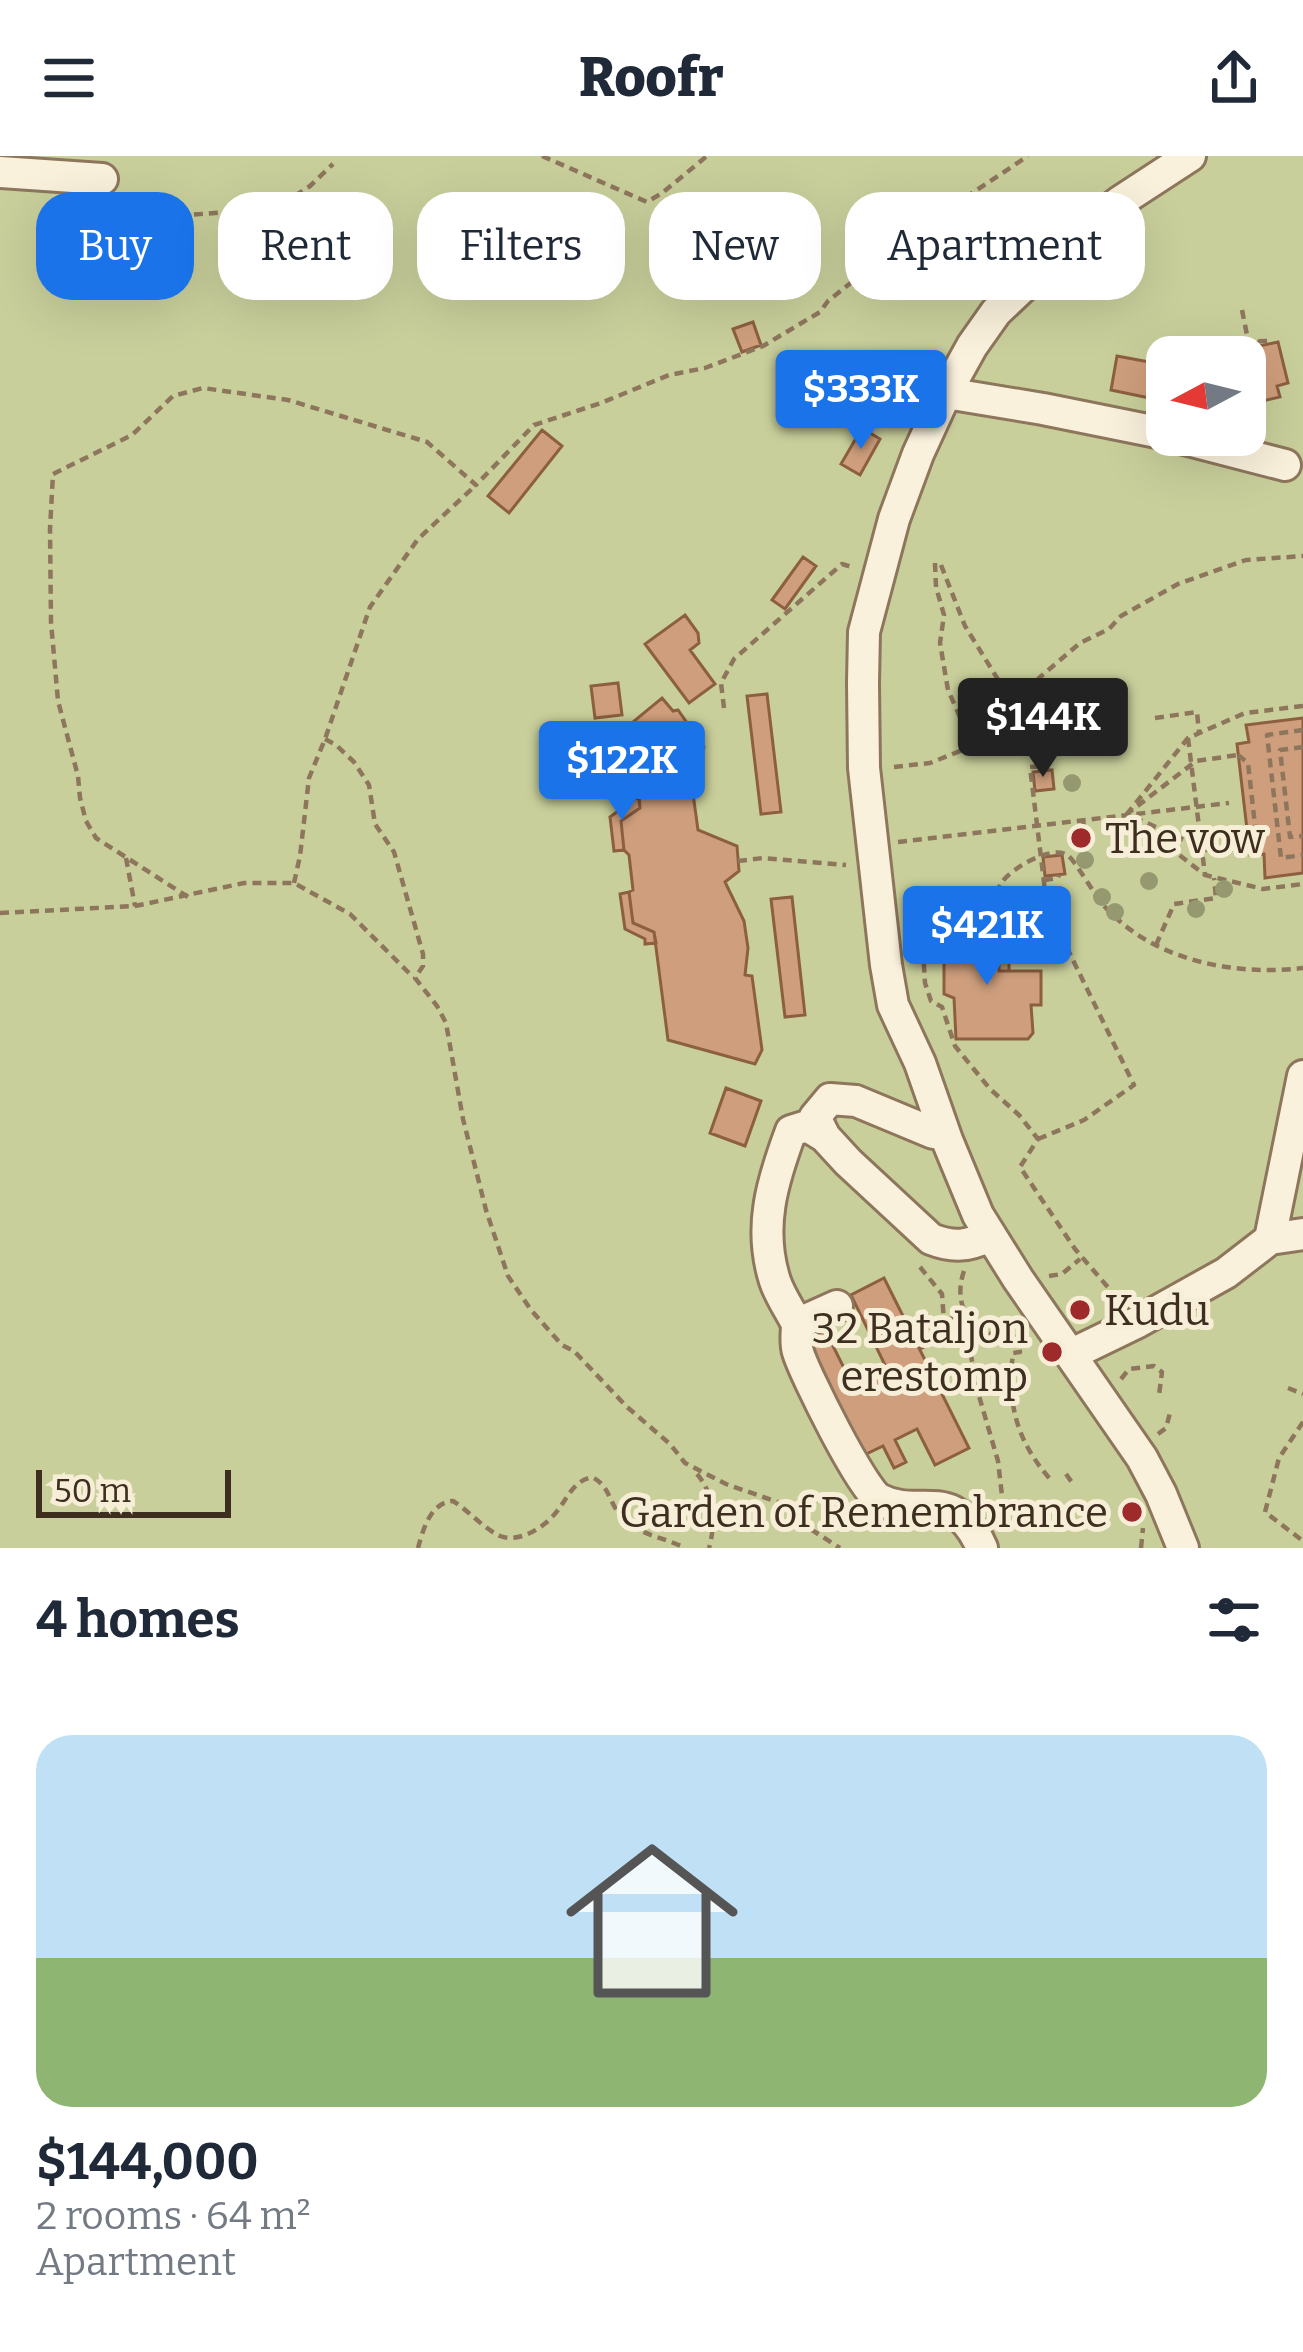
<!DOCTYPE html>
<html lang="en">
<head>
<meta charset="utf-8">
<style>
	body { margin:0; font-family:Bitter,serif; background:#f2f2f3; color:#1f2937; height:100vh; display:flex; flex-direction:column; font-size:45px; white-space:nowrap }
	* { box-sizing:border-box; margin:0 }
	p { font-size:39px; color:#747a83 }
	.icon { flex:none; width:66px; height:66px; fill:none; stroke:currentColor; stroke-width:2; stroke-linecap:round; stroke-linejoin:round }
	.map { position:relative; height:1392px; overflow:hidden }
	.sheet { display:flex; flex-direction:column; background:#fff; flex:1 }
	.sheet>* { flex:none }
	.banner { position:absolute; left:36px; top:36px; width:1233px; height:108px; display:flex; gap:24px }
	.needle { width:78px; rotate:263deg }
	.controls { position:absolute; left:1146px; top:180px; display:grid; gap:24px }
	.controls a { display:grid; place-items:center; width:120px; height:120px; border-radius:24px; background:#fff; box-shadow:0 12px 48px #0002; font-size:60px }
	.scale { position:absolute; left:36px; bottom:30px; width:195px; box-sizing:border-box; padding-left:12px; border:6px solid #3d2e20; border-top:0; font-size:33px; line-height:42px; white-space:nowrap; color:#3d2e20; -webkit-text-stroke:9px #f7eed8; paint-order:stroke }
	.price { position:absolute; translate:-50% -102px; padding:0 27px; border-radius:12px; background:#1a73e8; color:#fff; font-size:39px; line-height:78px; filter:drop-shadow(0 3px 6px #0008) }
	.price::after { content:''; position:absolute; left:50%; top:72px; width:36px; height:27px; margin-left:-18px; background:inherit; clip-path:polygon(0 0,100% 0,50% 100%) }
	.price.on { background:#222; color:#fff }
	ul { padding:0; list-style:none }
	li { display:grid; align-content:center; gap:24px; height:636px; padding:0 36px }
	li+li { border-top:3px solid #e0e1e3 }
	li span { display:grid; place-items:center; height:372px; border-radius:36px; color:#555 }
	li>.icon { margin-inline-start:auto }
	span .icon { width:216px; height:216px; fill:#fffc; stroke-width:1 }
	li b { font-size:51px }
	h2 { display:flex; justify-content:space-between; align-items:center; height:144px; padding:0 36px; font-size:51px }
	.tag { padding:0 42px; border-radius:36px; background:#fff; box-shadow:0 12px 48px #0002; font-size:42px; line-height:108px }
	.tag.on { background:#1a73e8; color:#fff }
	header { display:flex; justify-content:space-between; align-items:center; height:156px; padding:0 36px; background:#fff; font-size:54px; font-weight:800 }
	.map>svg:first-child { display:block }
	.green { fill:#c9cf9b; fill-rule:evenodd }
	.building { fill:#cf9f7d; stroke:#8d5f41; stroke-width:3 }
	.lines { fill:none; stroke-linecap:round; stroke-linejoin:round }
	.minor-casing { stroke:#8d765c; stroke-width:36 }
	.path { stroke:#8d765c; stroke-width:4.5; stroke-dasharray:9 6; stroke-linecap:butt }
	.minor { stroke:#faf1dc; stroke-width:30 }
	.tree { fill:#96986f }
	.poi-dot { fill:#9e2a2b; stroke:#f7eed8; stroke-width:4.5 }
	.labels { text-anchor:middle; stroke-width:10; stroke-linejoin:round; paint-order:stroke }
	.poi-label { font-size:42px; fill:#3d2e20; stroke:#f7eed8; text-anchor:start }
</style>
</head>
<body>
<header><svg class="icon" aria-label="menu" viewBox="0 0 24 24"><path d="M4 6h16M4 12h16M4 18h16"/></svg>Roofr<svg class="icon" aria-label="share" viewBox="0 0 24 24"><path d="M12 15V3M7 8l5-5 5 5M5 13v7h14v-7"/></svg></header>
<div class="map">
<svg width="1303" height="1392" viewBox="0 0 1303 1392">
	<rect width="100%" height="100%" fill="#f0e4c8"/>
	<path class="green" d="M0 0H1303V1392H0ZM1167 201H1245V279H1167Z"/>
	<path class="building" d="M753 166 761 189 742 196 733 173Z
		M1258 186 1259 190 1278 186 1288 227 1277 230 1280 241 1245 249V201H1229L1227 194Z
		M1117 200 1160 208 1154 243 1111 234Z
		M862 272 880 283 860 319 841 308Z
		M542 274 562 290 509 357 488 340Z
		M803 401 816 410 785 453 772 444Z
		M685 459 698 477 699 487 690 494 715 528 689 547 645 488Z
		M618 527 622 559 595 562 591 530Z
		M767 538 781 656 761 658 747 540Z
		M662 542 673 555 678 554 704 591 699 607 689 609 698 674 737 690 739 715 725 726 744 765 748 792 745 819 752 820 762 894 755 908 668 884 654 776 633 767 629 736 633 734 629 699 624 694 621 665 640 652 628 570Z
		M1303 562V717L1265 722 1264 698 1250 699 1237 588 1249 586 1246 569Z
		M1052 614 1054 633 1035 635 1033 616Z
		M639 640 640 652 621 665 624 694 614 695 610 661Z
		M1062 699 1065 718 1045 720 1043 701Z
		M629 736 633 767 654 776 656 787 645 788V783L625 773 620 738Z
		M792 741 805 859 785 861 771 743Z
		M922 759H971L970 770H922Z
		M998 767H1009V815H999Z
		M944 770H970V777L999 776V815H1041V849H1031L1033 877 1028 883H956L954 842 944 838Z
		M726 932 761 945 745 990 710 977Z
		M884 1122 969 1292 935 1309 917 1273 895 1284 906 1306 894 1312 883 1290 862 1300 805 1184 825 1174 851 1226 885 1209 851 1139Z
		M926 1156 940 1183 920 1193 906 1166Z"/>
	<g class="lines">
		<g class="minor-casing">
			<path id="minor" d="M0 16 102 23
				M946 237 1043 253 1167 278
				M1169 279 1285 309
				M825 981 815 961 830 943 856 945 933 977 944 976
				M1270 1083 1303 920
				M837 1150 797 1168C797 1176 795 1187 798 1196 804 1217 863 1335 879 1343 920 1365 953 1326 982 1392
				M797 1168C790 1154 780 1140 775 1125 758 1072 772 1026 791 975L807 970 825 981 848 1006 931 1083C954 1092 968 1090 990 1080
				M1072 1198 1138 1166 1226 1117 1270 1083 1303 1078
				M1183 1392 1161 1338 1142 1302 1018 1123 978 1059 947 984 920 907 893 849 886 809 864 612 863 527 864 476 894 363 918 298 946 237 972 190 996 156 1082 75 1121 45 1190 0"/>
		</g>
		<path class="path" d="M542 0 647 46 662 37 707 0
			M164 61 276 52 310 30 333 8
			M1242 154 1248 184
			M1217 201C1235 186 1251 185 1273 185
			M935 407 936 431 944 459 940 487 948 534 960 561 979 587
			M941 409 965 470 1010 543 1019 578 1048 614
			M1303 550 1245 557 1188 582 1127 658 1205 719 1263 733 1303 728
			M724 552 721 527 734 503 842 408 855 412
			M1155 562 1197 556 1199 577
			M1303 574 1267 579 1281 702 1303 699
			M1188 582 1205 719
			M325 583 336 589 354 606 369 629 375 668 394 696 423 798V810L415 822 437 850 446 867 463 963 486 1054 508 1120 531 1154 562 1189 574 1195 626 1250 670 1288 685 1307 726 1328 783 1348 801 1367 840 1392
			M1303 591 1280 594 1290 681 1303 680
			M1238 599 1248 607 1256 678 1249 688 1206 694 1127 658 1196 605Z
			M894 611 930 607 1008 576 1016 569 1039 522 1080 487 1109 473 1121 460 1178 428 1246 404 1303 400
			M1083 663 1085 680
			M898 686 1229 647
			M126 702 135 750
			M738 705 763 702 846 709
			M1044 724 1058 722 1059 719
			M294 727 300 700 309 622 325 583 370 451 418 383 476 329
			M188 741 96 682 86 665 80 642 78 620 58 545 51 466 50 373 53 318 132 279 173 240 203 232 288 244 427 286 476 329 534 269 601 247 669 219 705 212 763 190 820 156 828 145 921 71 1028 0
			M993 752C995 744 997 733 1002 726 1012 712 1051 689 1067 699 1075 703 1095 741 1105 751 1154 805 1234 820 1303 812
			M0 757 135 750 244 727H294L350 758 413 821
			M909 787 923 793 925 827 931 845 942 851 955 890 990 933 1019 959 1038 983 1020 1011 1075 1093 1119 1144
			M1156 789 1174 748 1216 742 1214 722
			M1038 983 1084 964 1134 929 1047 751 1030 611 1046 610
			M920 1111 942 1138 944 1166 962 1180 969 1190 979 1240 998 1305 1004 1357 1003 1364 998 1365
			M964 1115C950 1154 978 1190 1020 1177
			M1049 1120 1062 1118 1080 1103
			M933 1171 963 1157
			M1017 1179 1020 1196 1013 1197C1007 1247 1016 1284 1050 1323
			M1121 1223 1129 1213 1154 1210 1162 1216 1159 1239
			M1288 1232 1303 1238
			M1303 1266 1279 1302 1265 1356 1303 1385
			M1158 1278 1166 1272 1171 1253
			M697 1318C715 1339 716 1367 709 1392
			M1066 1318 1073 1328
			M418 1392C423 1373 431 1346 453 1345 469 1355 483 1372 500 1380 518 1387 541 1373 552 1361 567 1346 570 1326 592 1321 610 1330 608 1345 621 1360 637 1379 664 1381 685 1392
			M1141 1392 1143 1372"/>
		<use href="#minor" class="minor"/>
	</g>
	<g class="tree">
		<circle cx="1072" cy="627" r="9"/>
		<circle cx="1085" cy="704" r="9"/>
		<circle cx="1149" cy="725" r="9"/>
		<circle cx="1224" cy="733" r="9"/>
		<circle cx="1102" cy="741" r="9"/>
		<circle cx="1196" cy="753" r="9"/>
		<circle cx="1115" cy="756" r="9"/>
	</g>
	<g class="poi-dot">
		<circle cx="1081" cy="682" r="12"/>
		<circle cx="1080" cy="1154" r="12"/>
		<circle cx="1052" cy="1196" r="12"/>
		<circle cx="1132" cy="1356" r="12"/>
	</g>
	<g class="labels">
		<g class="poi-label">
			<text x="1105" y="697">The vow</text>
			<text x="1104" y="1169">Kudu</text>
			<text x="1028" y="1187" text-anchor="end">32 Bataljon<tspan x="1028" dy="48">erestomp</tspan></text>
			<text x="1108" y="1371" text-anchor="end">Garden of Remembrance</text>
		</g>
	</g>
</svg>
<div class="controls">
<a><svg class="needle" viewBox="-14 -14 28 28"><path d="M0-13l5 13h-10z" fill="#e53935"/><path d="M0 13l5-13h-10z" fill="#747a83"/></svg></a>
</div>
<div class="scale">50 m</div>
<b class="price" style="left:861px;top:296px">$333K</b>
<b class="price on" style="left:1043px;top:624px">$144K</b>
<b class="price" style="left:622px;top:667px">$122K</b>
<b class="price" style="left:987px;top:832px">$421K</b>
<div class="banner">
<a class="tag on">Buy</a>
<a class="tag">Rent</a>
<a class="tag">Filters</a>
<a class="tag">New</a>
<a class="tag">Apartment</a>
</div>
</div>
<section class="sheet">
<h2>4 homes<svg class="icon" aria-label="filters" viewBox="0 0 24 24"><path d="M4 7h16M4 17h16"/><circle cx="9" cy="7" r="2"/><circle cx="15" cy="17" r="2"/></svg></h2>
<ul>
<li><span style="background:linear-gradient(#bfe0f5 60%,#8fb573 0)"><svg class="icon" aria-label="home" viewBox="0 0 24 24"><path d="M3 11l9-7 9 7M6 9v11h12V9"/></svg></span><div><b>$144,000</b><p>2 rooms · 64 m²</p><p>Apartment</p></div></li>
</ul>
</section>
</body>
</html>
